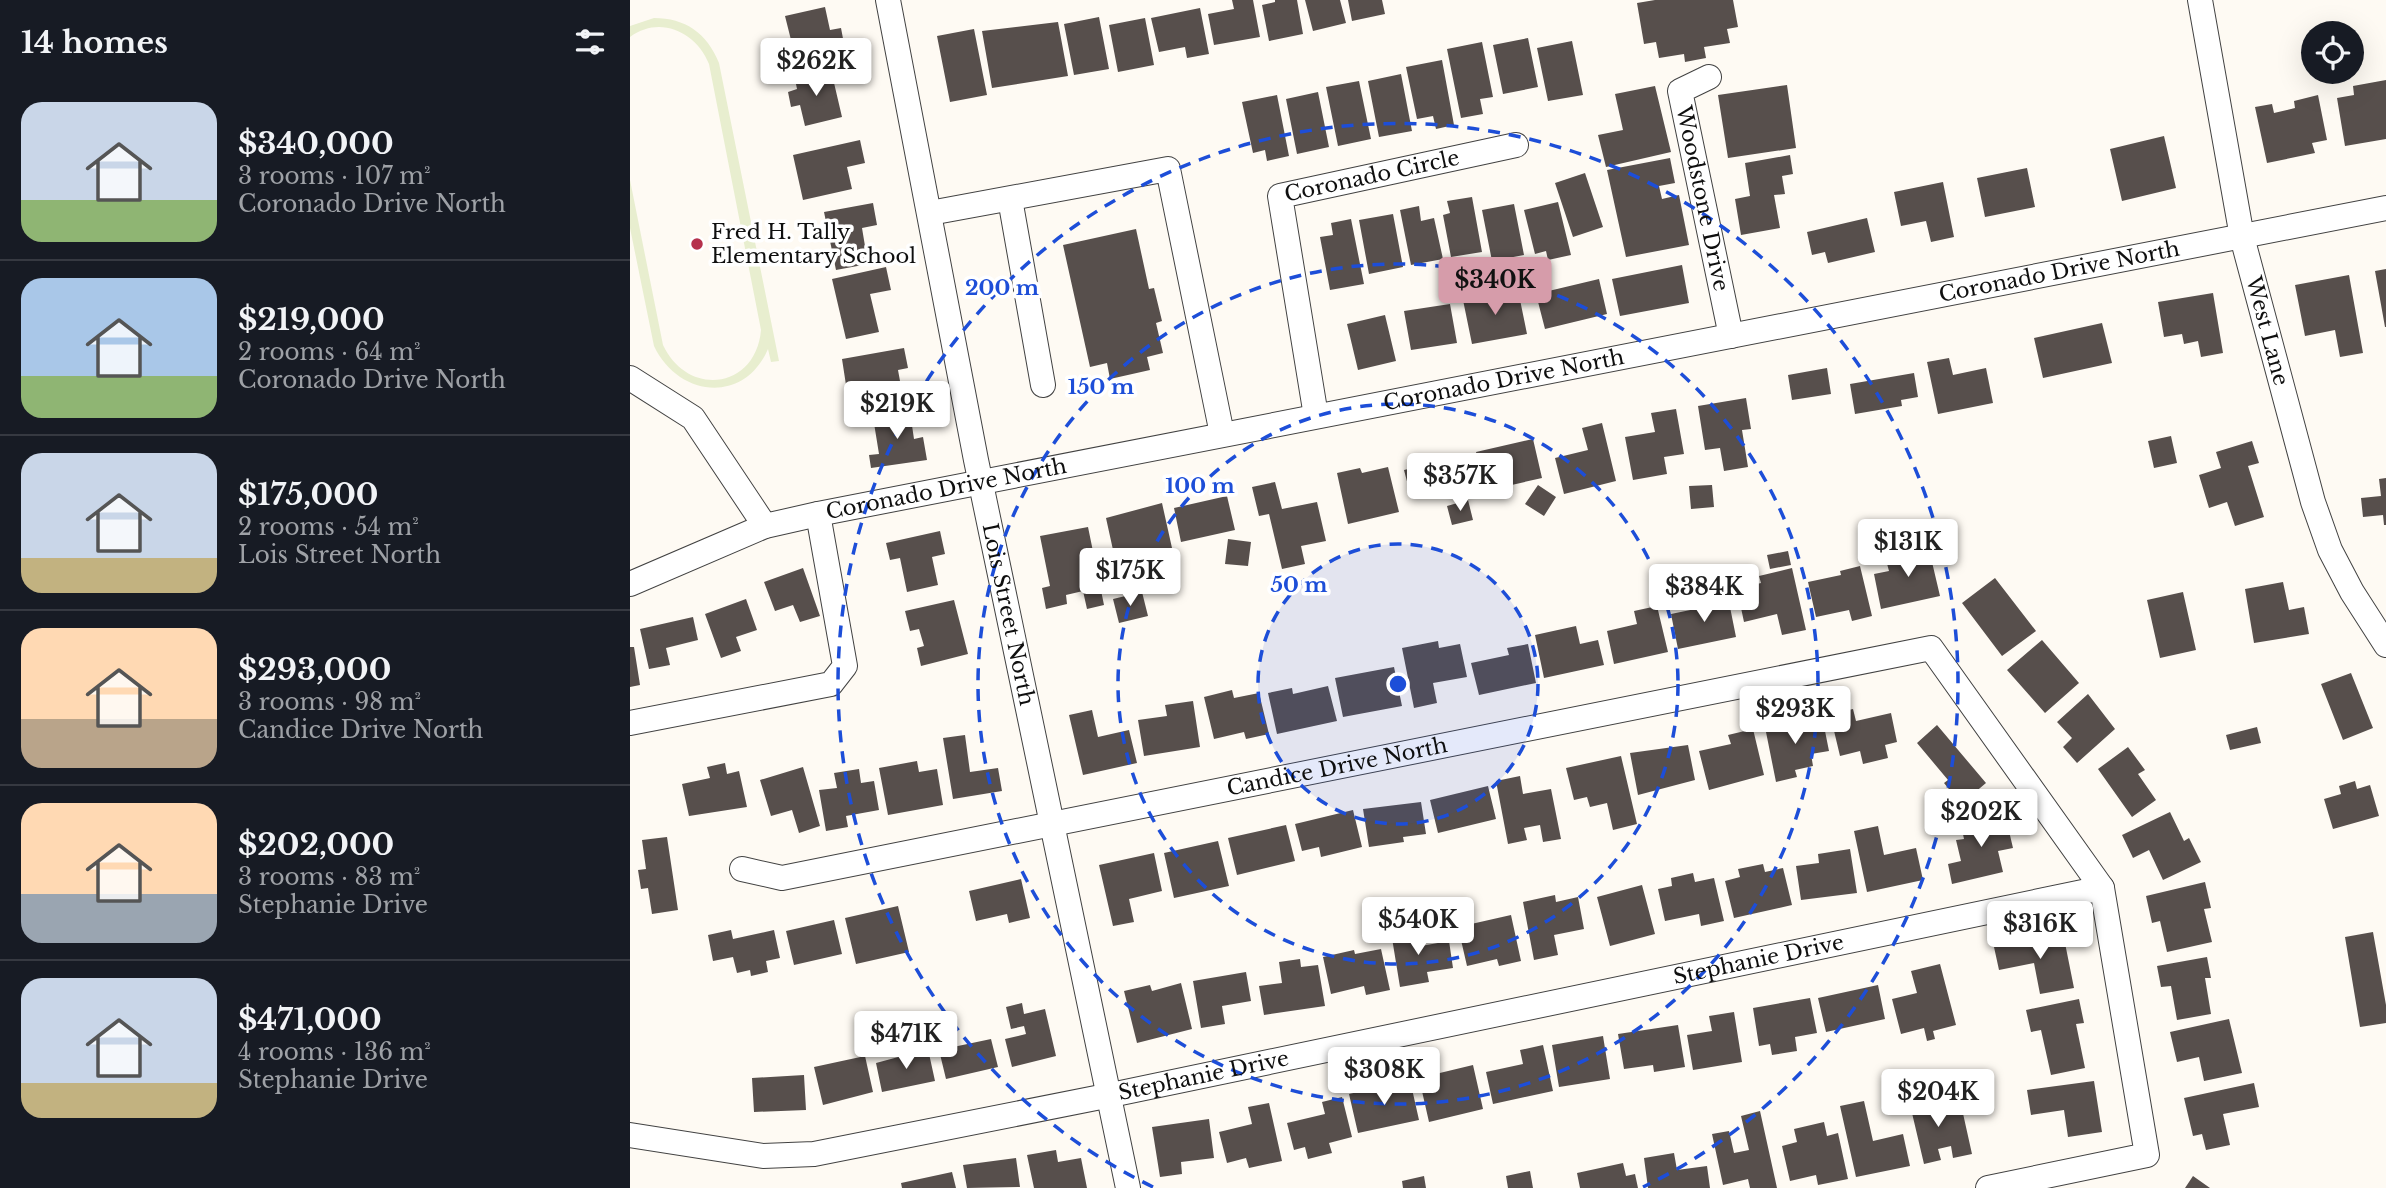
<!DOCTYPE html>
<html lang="en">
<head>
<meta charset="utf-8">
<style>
	body { margin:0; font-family:"Libre Baskerville",serif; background:#20242c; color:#f1f3f6; height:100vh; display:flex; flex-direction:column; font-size:26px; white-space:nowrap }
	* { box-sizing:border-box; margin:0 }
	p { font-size:23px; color:#9ea1a6 }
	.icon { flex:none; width:38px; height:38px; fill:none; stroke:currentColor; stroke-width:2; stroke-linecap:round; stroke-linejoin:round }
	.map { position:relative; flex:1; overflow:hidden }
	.panel { display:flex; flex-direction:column; background:#171b24; width:630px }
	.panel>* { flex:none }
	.fabs { position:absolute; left:1671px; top:21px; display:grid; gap:14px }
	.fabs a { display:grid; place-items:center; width:63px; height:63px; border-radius:50%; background:#171b24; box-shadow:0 7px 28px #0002; font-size:35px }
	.price { position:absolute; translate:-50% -60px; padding:0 16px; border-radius:7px; background:#fff; color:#222; font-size:23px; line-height:46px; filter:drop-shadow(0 2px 4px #0008) }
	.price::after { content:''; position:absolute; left:50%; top:42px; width:21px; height:16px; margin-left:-10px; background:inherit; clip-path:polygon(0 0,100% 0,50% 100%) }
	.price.on { background:#d69caa; color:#111 }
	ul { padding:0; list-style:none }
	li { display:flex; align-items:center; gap:21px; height:175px; padding:0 21px }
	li+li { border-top:2px solid #363941 }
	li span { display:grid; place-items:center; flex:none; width:196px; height:140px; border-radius:21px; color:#555 }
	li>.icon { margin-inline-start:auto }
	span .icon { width:84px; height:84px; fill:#fffc; stroke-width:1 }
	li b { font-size:30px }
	h2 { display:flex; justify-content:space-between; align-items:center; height:84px; padding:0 21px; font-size:30px }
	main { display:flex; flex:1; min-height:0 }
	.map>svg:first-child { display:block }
	.pitch { fill:#e8eecf }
	.building { fill:#574f4c }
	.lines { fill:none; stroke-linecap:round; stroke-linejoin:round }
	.minor-casing { stroke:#424242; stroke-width:26 }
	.minor { stroke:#fff; stroke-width:24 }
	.ring { fill:none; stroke:#1d4ed8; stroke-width:3.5; stroke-dasharray:12 9 }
	.poi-dot { fill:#b5314c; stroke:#fff; stroke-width:2.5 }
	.labels { text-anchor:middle; stroke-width:7; stroke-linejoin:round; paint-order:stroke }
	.street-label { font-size:21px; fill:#0f0f0f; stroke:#fff }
	.poi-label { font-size:21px; fill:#0f0f0f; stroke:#fff; text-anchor:start }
	.centre { fill:#1d4ed8; stroke:#fff; stroke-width:3.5 }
	.ring-label { font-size:21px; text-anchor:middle; font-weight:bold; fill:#1d4ed8; stroke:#fff; stroke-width:7; stroke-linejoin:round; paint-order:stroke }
</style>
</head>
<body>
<main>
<section class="panel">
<h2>14 homes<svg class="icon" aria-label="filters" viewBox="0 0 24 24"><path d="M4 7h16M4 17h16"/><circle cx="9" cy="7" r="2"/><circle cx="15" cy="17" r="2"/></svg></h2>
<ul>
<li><span style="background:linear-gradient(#c9d6e8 70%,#8fb573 0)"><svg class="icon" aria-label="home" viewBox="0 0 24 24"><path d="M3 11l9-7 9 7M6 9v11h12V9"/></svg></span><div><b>$340,000</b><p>3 rooms · 107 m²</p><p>Coronado Drive North</p></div></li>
<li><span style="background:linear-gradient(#a9c7e8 70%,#8fb573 0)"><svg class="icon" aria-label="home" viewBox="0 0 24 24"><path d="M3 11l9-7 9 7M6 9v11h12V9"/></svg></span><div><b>$219,000</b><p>2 rooms · 64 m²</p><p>Coronado Drive North</p></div></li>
<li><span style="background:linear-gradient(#c9d6e8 75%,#c2b280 0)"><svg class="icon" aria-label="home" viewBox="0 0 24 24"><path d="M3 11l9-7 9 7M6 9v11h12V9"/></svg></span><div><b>$175,000</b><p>2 rooms · 54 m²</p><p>Lois Street North</p></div></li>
<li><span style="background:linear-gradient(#ffd9b3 65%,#b9a48a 0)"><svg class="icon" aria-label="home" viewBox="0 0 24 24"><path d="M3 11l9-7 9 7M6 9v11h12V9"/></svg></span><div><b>$293,000</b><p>3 rooms · 98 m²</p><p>Candice Drive North</p></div></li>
<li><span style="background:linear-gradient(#ffd9b3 65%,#9aa5b1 0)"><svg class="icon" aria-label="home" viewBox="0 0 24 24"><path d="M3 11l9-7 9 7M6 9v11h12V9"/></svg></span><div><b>$202,000</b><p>3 rooms · 83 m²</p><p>Stephanie Drive</p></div></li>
<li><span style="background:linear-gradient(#c9d6e8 75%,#c2b280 0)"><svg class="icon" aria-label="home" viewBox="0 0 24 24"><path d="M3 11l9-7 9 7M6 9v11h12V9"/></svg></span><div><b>$471,000</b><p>4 rooms · 136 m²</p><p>Stephanie Drive</p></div></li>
</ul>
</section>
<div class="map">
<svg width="1756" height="1188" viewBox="0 0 1756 1188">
	<rect width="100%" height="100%" fill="#fefaf3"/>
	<path class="pitch" d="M24 18C55 18 77 33 89 63L149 361 141 362 138 349C114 405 48 397 24 346L0 228V180L33 345C58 398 126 389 131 330L79 64C66 32 30 15 0 37V26Z"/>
	<path class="building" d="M602 0H623L630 37 584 45 578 14 604 9Z
		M645 0H667L673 34 639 41 632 5 645 2Z
		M675 0H710L716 23 683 31Z
		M718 0H752L755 14 722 21Z
		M1025 0H1103L1108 27 1097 29 1100 43 1074 47 1076 58 1055 62 1054 54 1029 58 1026 42 1014 44 1007 3Z
		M195 7 200 30 211 28 215 49 172 59 167 39 161 40 155 16Z
		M570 8 579 54 557 58 555 47 529 52 521 18Z
		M469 17 479 69 444 75 434 24Z
		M515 18 524 65 488 72 479 25Z
		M428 22 438 76 362 88 352 31Z
		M344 29 357 95 320 102 307 36Z
		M898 38 908 87 873 94 863 45Z
		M942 41 953 95 918 101 907 48Z
		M852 42 863 97 850 99 853 114 831 118 817 49Z
		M812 60 824 125 806 129 803 116 787 119 776 67Z
		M201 70 212 117 175 126 170 105 161 107 158 92 167 89 165 79Z
		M771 74 782 131 749 137 738 81Z
		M1756 80V139L1715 146 1707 98 1724 95 1723 86Z
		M729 81 741 139 708 146 696 87Z
		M1157 85 1166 148 1098 158 1088 95Z
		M1025 86 1041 152 976 167 968 135 993 130 985 94Z
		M688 92 699 147 667 154 656 99Z
		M647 95 659 156 637 161 635 150 623 153 612 102Z
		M1688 95 1697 140 1682 143 1685 153 1637 163 1625 107 1642 104 1644 113 1665 108 1664 101Z
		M1534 136 1546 188 1492 201 1480 149Z
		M230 140 235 163 217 167 222 189 173 200 163 155Z
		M1160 155 1163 174 1152 176 1155 194 1144 195 1150 228 1111 235 1105 199 1120 196 1115 163Z
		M1040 158 1045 183 1029 186 1032 199 1049 195 1059 245 996 257 977 170Z
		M1397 168 1405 207 1355 217 1347 178Z
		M955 173 973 227 943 237 925 183Z
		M1313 182 1324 237 1301 242 1296 221 1271 226 1264 192Z
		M842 197 852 252 821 257 813 215 820 213 817 201Z
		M928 202 941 255 918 260 916 251 905 254 894 210Z
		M243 203 247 225 232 228 238 264 206 270 194 212Z
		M884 204 894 255 862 261 852 210Z
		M789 206 791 221 804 218 813 259 781 265 770 210Z
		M763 214 773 267 739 274 729 220Z
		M1237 218 1245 252 1198 263 1195 252 1182 255 1177 232Z
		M721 219 734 284 700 290 690 237 703 235 701 223Z
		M506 229 519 289 524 288 532 321 526 323 533 353 517 357 520 370 480 379 477 363 460 367 433 245Z
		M1052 265 1059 303 990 316 982 279Z
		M256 267 261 290 240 294 249 332 216 339 202 279Z
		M1756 269V327H1755L1745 271Z
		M1719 275 1733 353 1710 357 1705 330 1675 336 1665 285Z
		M969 279 977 314 915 329 906 294Z
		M888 290 897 334 842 344 833 300Z
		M1583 293 1593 353 1571 357 1568 341 1554 344 1552 334 1534 337 1528 302Z
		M820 304 827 343 781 350 774 311Z
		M755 315 766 361 728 370 717 324Z
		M1472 323 1482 363 1413 378 1404 338Z
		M274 348 278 368 268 370 272 392 223 400 220 384 216 385 212 359Z
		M1319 358 1323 375 1356 368 1363 403 1308 414 1297 362Z
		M1197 368 1201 394 1162 400 1158 375Z
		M1284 373 1288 397 1271 400 1272 406 1225 414 1220 384Z
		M1116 398 1121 429 1112 430 1118 467 1094 471 1090 448 1075 450 1068 406Z
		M1046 409 1054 454 1034 457 1037 474 1003 480 995 437 1025 432 1021 413Z
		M280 412 284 439 293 437 297 460 241 468 239 455 249 454 243 417Z
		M972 423 986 481 934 494 925 458 958 450 952 428Z
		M1541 436 1547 463 1524 468 1518 441Z
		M903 439 912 478 855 491 846 452Z
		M1622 441 1629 463 1618 466 1634 517 1605 526 1597 502 1579 508 1569 475 1591 468 1586 452Z
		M837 455 842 478 780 493 774 470Z
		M758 467 769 512 718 524 707 473 730 468 732 473Z
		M1756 478V525H1754L1753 515 1733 517 1731 498 1751 496 1749 479Z
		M645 482 652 509 687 502 696 541 671 546 675 564 652 569 639 514 629 516 622 487Z
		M908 485 926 497 914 516 895 504Z
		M1082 485 1084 507 1061 509 1059 486Z
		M597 496 605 530 551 542 544 508Z
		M838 500 843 520 822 525 817 506Z
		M532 503 546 566 523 571 519 552 485 559 476 518Z
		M458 527 474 605 457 609 453 591 436 595 437 604 416 609 412 588 420 586 410 536Z
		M310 531 315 554 302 557 308 585 277 592 270 558 260 560 256 543Z
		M598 539 621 542 618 566 595 564Z
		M1298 545 1310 596 1251 609 1244 574 1259 571 1256 560 1274 556 1272 550Z
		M1158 551 1161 565 1140 569 1137 555Z
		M1230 566 1242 616 1222 621 1219 610 1186 617 1178 582 1211 575 1210 571Z
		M173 568 190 616 170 622 163 605 145 611 134 582Z
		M1162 568 1176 630 1152 635 1147 614 1114 622 1107 589 1131 583 1129 576Z
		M1365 578 1406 631 1372 656 1332 603Z
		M1653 582 1659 610 1674 607 1679 634 1624 643 1615 589Z
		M512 592 518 616 489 623 483 599Z
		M1553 592 1566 650 1530 658 1517 600Z
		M1082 596 1084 605 1099 602 1106 637 1048 649 1041 614 1070 608 1068 599Z
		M116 599 127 630 106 637 111 651 91 658 75 614Z
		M324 600 338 654 291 666 287 648 294 646 289 629 280 631 275 611Z
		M1027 606 1038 652 984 664 977 631 1007 624 1004 611Z
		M63 617 68 640 36 648 40 665 19 669 10 629Z
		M946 626 950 644 968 640 974 665 914 678 905 635Z
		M1412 640 1449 683 1415 713 1377 670Z
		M808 641 809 648 830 644 837 677 803 683 807 703 784 708 772 648Z
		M898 644 906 683 849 695 841 663 879 655 877 648Z
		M0 647H4L10 685 0 687Z
		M764 667 772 706 713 717 705 678Z
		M1721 673 1743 728 1713 740 1691 684Z
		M698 686 707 721 647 734 638 693 662 688 663 694Z
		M602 690 604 698 629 693 639 734 616 739 614 732 584 739 574 697Z
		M1458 694 1485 729 1447 763 1433 747 1442 738 1427 722Z
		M563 701 570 747 514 756 508 720 537 716 535 705Z
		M1223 709 1226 721 1261 713 1267 742 1255 745 1258 758 1233 764 1230 751 1210 756 1200 714Z
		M462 710 468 737 499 730 507 763 453 775 439 715Z
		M1192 716 1199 751 1181 754 1183 766 1165 770 1167 777 1146 782 1135 727Z
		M1307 725 1356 783 1331 804 1314 783 1318 780 1287 743Z
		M1627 727 1631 743 1600 750 1596 735Z
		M1123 729 1134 775 1079 790 1069 751 1101 744 1098 735Z
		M335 735 340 772 368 768 372 791 323 799 313 738Z
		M1058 745 1065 780 1008 795 1000 753Z
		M1498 747 1515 770 1508 774 1526 800 1502 817 1468 769Z
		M991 756 1007 824 983 830 977 803 960 807 957 797 944 800 936 768Z
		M287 761 289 772 307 769 313 805 258 815 249 768Z
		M95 763 97 774 109 771 117 807 59 816 52 784 80 778 77 767Z
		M173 767 190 826 169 833 162 810 141 816 130 780Z
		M229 769 231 783 244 781 249 810 216 816 218 827 196 831 189 790 207 788 204 773Z
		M890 776 893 794 921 789 931 839 913 842 910 825 894 828 897 840 878 844 866 781Z
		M1725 781 1727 789 1740 785 1749 816 1703 829 1694 799 1711 794 1709 786Z
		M858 786 866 819 808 833 800 800Z
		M791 802 796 834 773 837 774 842 739 847 733 809Z
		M723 810 732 847 691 857 689 847 672 851 665 824Z
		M1540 812 1554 841 1559 838 1571 862 1533 880 1519 850 1503 858 1492 835Z
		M1375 814 1383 848 1368 851 1373 872 1322 884 1318 864 1331 861 1326 840 1334 839 1331 825Z
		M656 825 665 861 607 875 598 838Z
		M1248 826 1254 855 1286 848 1293 880 1237 892 1224 831Z
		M37 837 48 910 22 914 18 888 11 889 8 870 16 869 12 840Z
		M588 841 599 886 544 898 534 853Z
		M1220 849 1227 893 1171 900 1166 866 1189 863 1188 854Z
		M524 853 532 891 499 899 504 922 483 926 469 865Z
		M1133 864 1135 872 1153 868 1162 905 1104 918 1095 881 1110 877 1108 869Z
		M1063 873 1065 882 1084 878 1094 921 1071 926 1069 914 1035 921 1028 889 1042 886 1041 878Z
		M391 879 400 918 379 923 377 914 346 921 339 891Z
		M1575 882 1581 908 1574 909 1582 942 1537 952 1530 921 1522 923 1516 896Z
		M1012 885 1025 934 980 946 967 897Z
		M925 895 926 902 948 897 954 929 924 935 928 955 904 960 893 902Z
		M268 906 279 952 226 964 215 918Z
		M881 915 891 961 869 966 867 959 837 966 828 927Z
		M204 920 212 954 164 965 156 931Z
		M788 927 791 946 819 941 823 968 797 972 799 982 770 987 761 932Z
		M101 930 103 939 144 930 150 958 136 961 138 972 121 976 120 970 107 973 103 957 83 961 78 935Z
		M1743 932 1756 1005V1023L1730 1027 1715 937Z
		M1433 933 1444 988 1410 994 1404 963 1369 970 1364 947Z
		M751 949 760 990 736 995 734 986 701 994 693 957 724 950 725 954Z
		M1577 957 1581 978H1575L1581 1014 1547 1020 1541 986 1531 987 1527 966Z
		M670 959 671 967 688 965 695 1006 634 1015 629 986 652 983 649 962Z
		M1310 964 1326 1025 1303 1031 1305 1039 1297 1041 1294 1028 1271 1034 1262 999 1287 993 1281 971Z
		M616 972 621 1001 592 1006 595 1024 571 1028 563 981Z
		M551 983 562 1029 507 1043 494 991 520 985 522 991Z
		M1248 985 1255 1019 1196 1032 1188 998Z
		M1180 998 1187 1033 1165 1037 1167 1051 1142 1055 1140 1044 1129 1046 1123 1008Z
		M1449 999 1454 1023 1446 1024 1455 1068 1421 1075 1411 1030 1401 1032 1396 1010Z
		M392 1003 394 1014 415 1009 426 1056 382 1067 375 1039 396 1034 394 1026 381 1029 376 1007Z
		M1104 1012 1112 1062 1063 1070 1057 1035 1082 1031 1079 1016Z
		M1599 1019 1612 1073 1574 1081 1569 1057 1547 1062 1540 1032Z
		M1048 1025 1055 1067 1024 1072 1023 1065 994 1069 988 1034Z
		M973 1036 980 1079 929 1087 922 1045Z
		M361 1039 368 1067 316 1079 309 1050Z
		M913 1045 923 1091 863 1104 856 1072 893 1064 890 1050Z
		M298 1049 305 1081 252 1092 246 1063Z
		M235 1056 243 1092 193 1105 184 1067Z
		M843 1065 853 1109 799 1122 789 1078Z
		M174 1075 176 1110 124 1112 122 1078Z
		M780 1080 789 1120 728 1133 719 1094Z
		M1464 1081 1472 1132 1438 1137 1434 1110 1401 1115 1397 1090Z
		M1624 1083 1629 1107 1593 1114 1600 1145 1576 1150 1572 1134 1563 1136 1554 1098Z
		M1301 1090 1307 1115 1332 1109 1342 1154 1323 1158 1321 1146 1308 1149 1311 1160 1294 1164 1278 1096Z
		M712 1097 722 1137 699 1143 702 1153 678 1159 675 1147 664 1150 657 1123 695 1114 692 1102Z
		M1234 1101 1243 1141 1273 1134 1280 1166 1226 1177 1210 1106Z
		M639 1103 652 1161 619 1168 616 1158 597 1163 589 1132 622 1124 618 1107Z
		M1130 1111 1147 1188H1120L1118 1179 1093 1185 1082 1134 1099 1131 1104 1153 1119 1150 1111 1116Z
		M579 1119 584 1158 551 1162 552 1174 530 1177 522 1127Z
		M1194 1122 1197 1136 1208 1133 1218 1179 1188 1185 1186 1175 1160 1181 1152 1146 1167 1142 1164 1129Z
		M426 1150 428 1162 451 1158 457 1188H404L397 1155Z
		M1044 1153 1047 1170 1077 1166 1080 1188H1018L1014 1158Z
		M386 1158 390 1187 337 1188 333 1165Z
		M993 1163 996 1176 1005 1174 1008 1188H950L947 1173Z
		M900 1171 903 1188H878L876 1176Z
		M322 1172 326 1188H272L271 1183Z
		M794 1176 796 1188H773L772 1181Z
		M1563 1176 1580 1188H1555Z"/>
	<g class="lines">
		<g class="minor-casing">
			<g id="minor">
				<path id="s1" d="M258 0 346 460 498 1188"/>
				<path id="s2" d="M1570 0 1612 237 1683 502 1700 550 1722 592 1756 645"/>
				<path id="s3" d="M1079 77 1050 91 1101 336"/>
				<path d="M380 199 413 385"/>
				<path d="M300 213 538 169 592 434"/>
				<path d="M0 378 63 418 135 526"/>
				<path id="s4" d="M686 416 650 196 886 145"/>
				<path id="s5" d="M0 584 135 526 188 514 1756 208"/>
				<path d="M0 723 201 684 215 666 188 514"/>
				<path id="s6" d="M112 869 152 878 1301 648 1472 888 1517 1155 1358 1188"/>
				<path id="s7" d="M0 1135 133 1156 184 1154 481 1095 1472 888"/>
			</g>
		</g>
		<use href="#minor" class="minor"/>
	</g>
	<circle cx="768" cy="684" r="140" fill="#1d4ed8" fill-opacity=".12"/>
	<g class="ring">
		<circle cx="768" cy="684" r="140"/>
		<circle cx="768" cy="684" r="280"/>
		<circle cx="768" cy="684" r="420"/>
		<path d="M523 1187A560 560 0 1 1 1013 1187"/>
	</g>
	<circle class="poi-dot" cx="67" cy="244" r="7"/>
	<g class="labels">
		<g class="street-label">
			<text dy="7" stroke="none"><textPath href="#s4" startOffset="317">Coronado Circle</textPath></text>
			<text dy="7" stroke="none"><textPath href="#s3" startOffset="142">Woodstone Drive</textPath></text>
			<text dy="7" stroke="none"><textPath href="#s5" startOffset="1466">Coronado Drive North</textPath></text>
			<text dy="7" stroke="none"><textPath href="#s2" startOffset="338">West Lane</textPath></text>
			<text dy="7" stroke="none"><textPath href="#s5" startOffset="900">Coronado Drive North</textPath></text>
			<text dy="7" stroke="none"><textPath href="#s5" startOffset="332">Coronado Drive North</textPath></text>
			<text dy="7" stroke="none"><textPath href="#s1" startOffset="626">Lois Street North</textPath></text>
			<text dy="7" stroke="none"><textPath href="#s6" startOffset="607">Candice Drive North</textPath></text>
			<text dy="7" stroke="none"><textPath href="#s7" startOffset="1150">Stephanie Drive</textPath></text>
			<text dy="7" stroke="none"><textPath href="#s7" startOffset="583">Stephanie Drive</textPath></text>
		</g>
		<g class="poi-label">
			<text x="81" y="239">Fred H. Tally<tspan x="81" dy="24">Elementary School</tspan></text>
		</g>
	</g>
	<circle cx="768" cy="684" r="10" class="centre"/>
	<g class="ring-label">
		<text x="372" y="295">200 m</text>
		<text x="471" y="394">150 m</text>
		<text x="570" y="493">100 m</text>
		<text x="669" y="592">50 m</text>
	</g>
</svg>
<div class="fabs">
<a><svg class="icon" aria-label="locate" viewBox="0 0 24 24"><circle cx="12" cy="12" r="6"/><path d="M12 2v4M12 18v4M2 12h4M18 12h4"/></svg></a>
</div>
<b class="price" style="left:186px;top:98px">$262K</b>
<b class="price on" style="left:865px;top:317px">$340K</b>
<b class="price" style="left:267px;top:441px">$219K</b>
<b class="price" style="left:830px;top:513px">$357K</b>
<b class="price" style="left:1278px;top:579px">$131K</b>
<b class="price" style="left:500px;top:608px">$175K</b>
<b class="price" style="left:1074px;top:624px">$384K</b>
<b class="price" style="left:1165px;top:746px">$293K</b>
<b class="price" style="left:1351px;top:849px">$202K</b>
<b class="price" style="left:788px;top:957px">$540K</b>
<b class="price" style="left:1410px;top:961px">$316K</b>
<b class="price" style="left:276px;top:1071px">$471K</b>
<b class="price" style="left:754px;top:1107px">$308K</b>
<b class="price" style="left:1308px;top:1129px">$204K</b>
</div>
</main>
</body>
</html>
